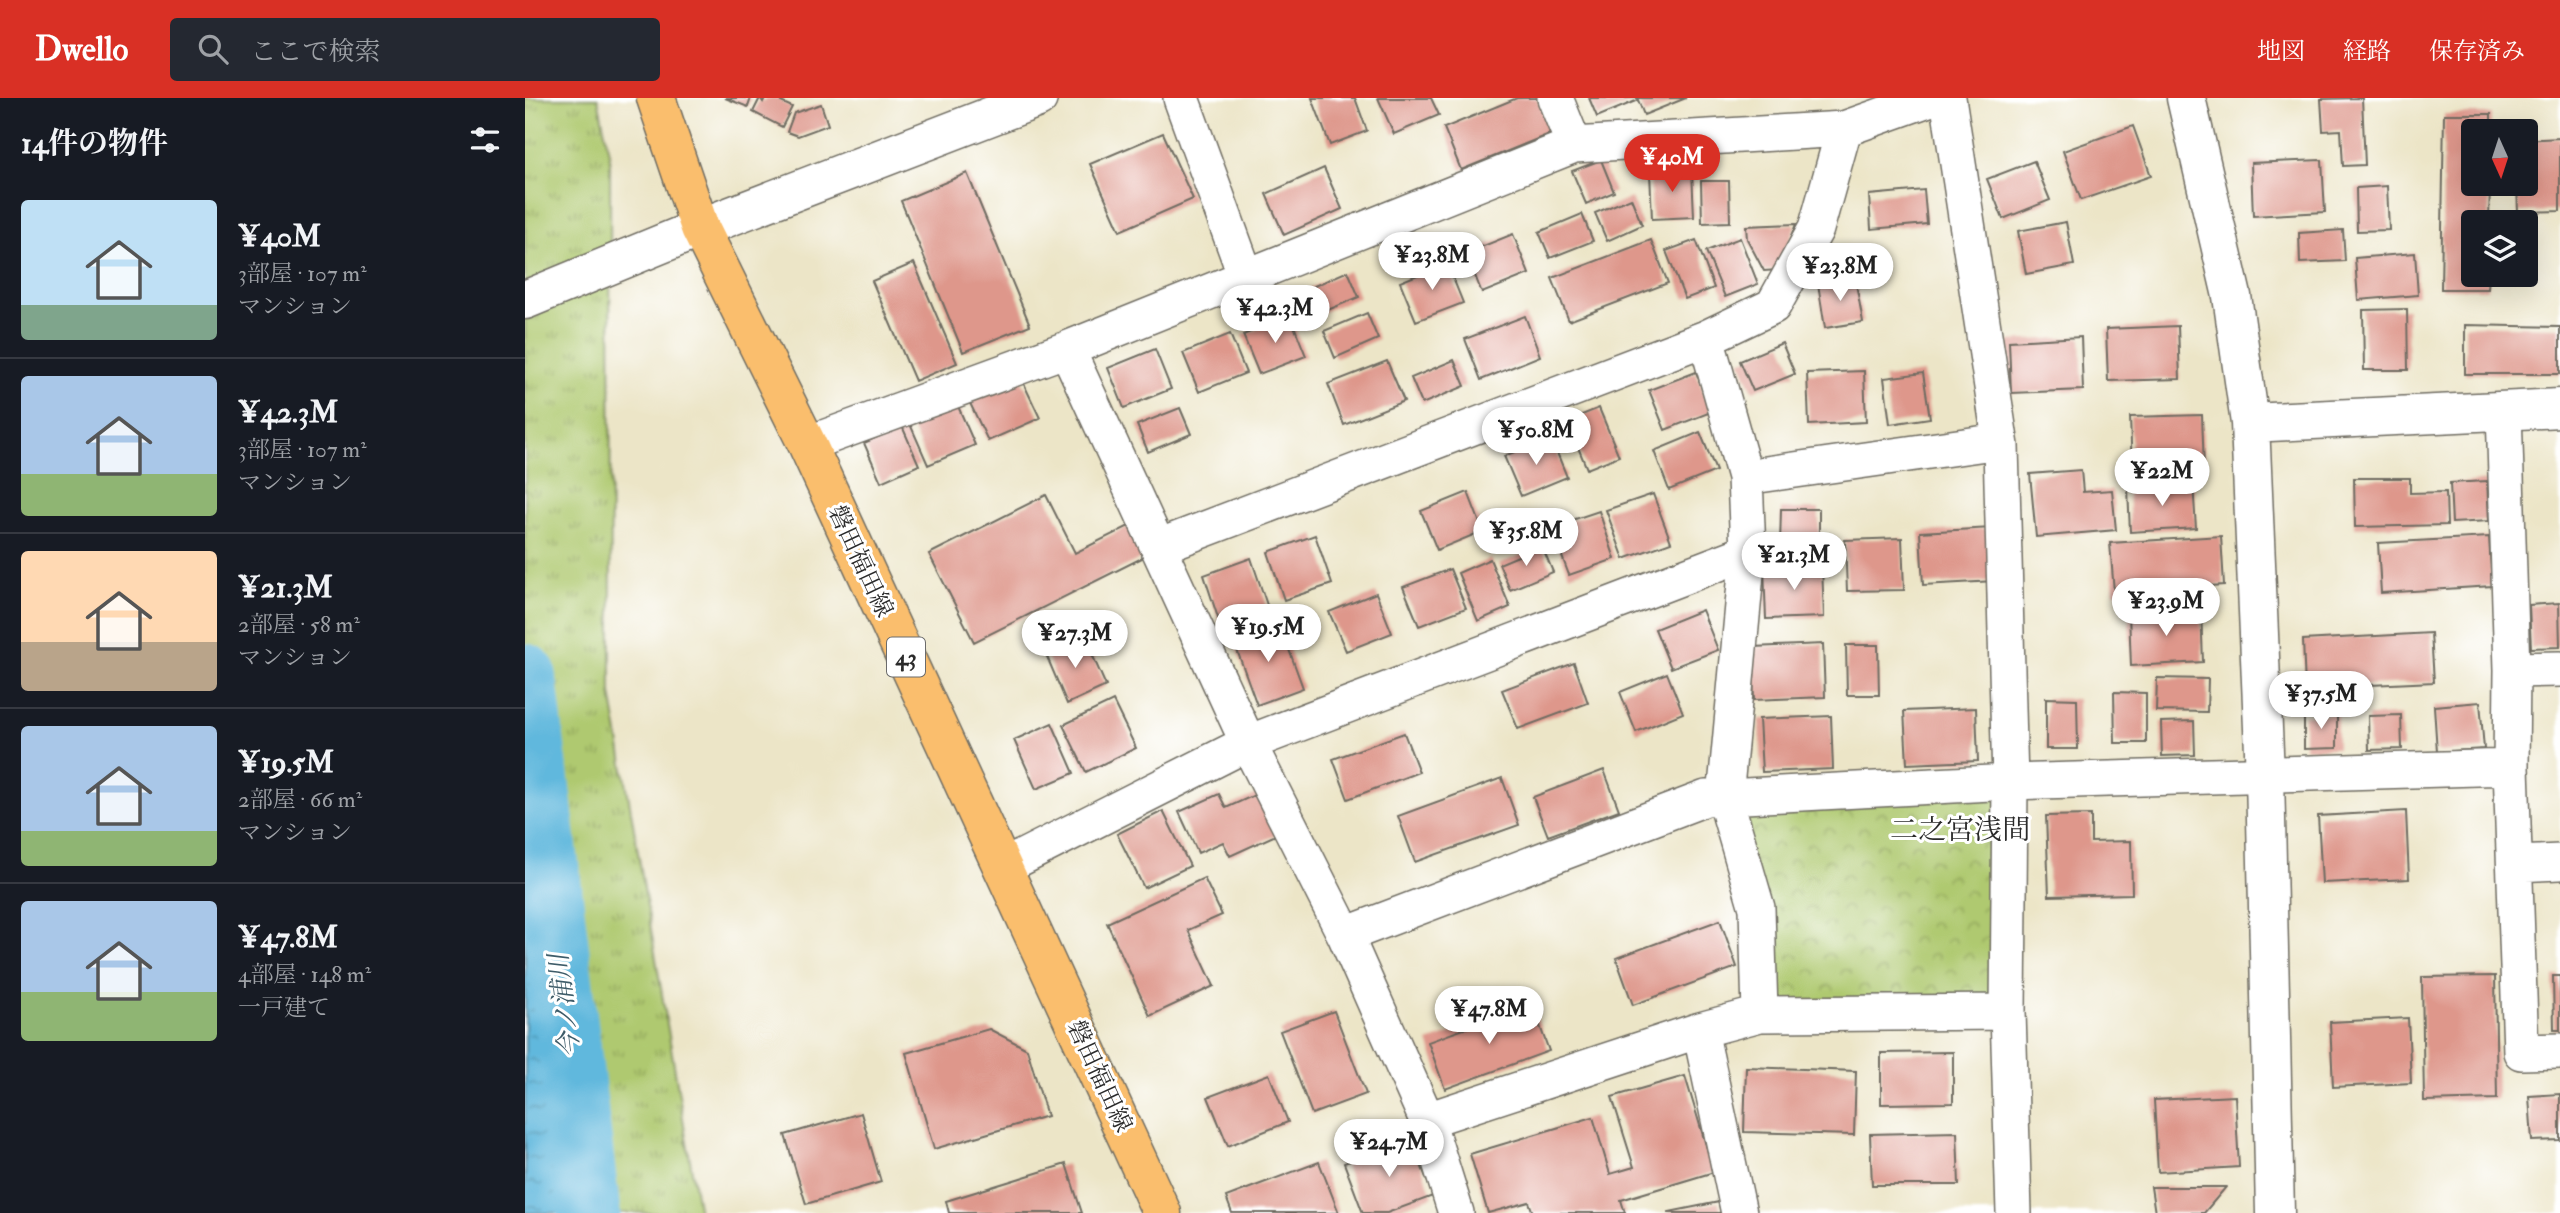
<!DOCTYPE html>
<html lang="ja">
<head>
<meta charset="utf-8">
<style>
	body { margin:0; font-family:"IM FELL Double Pica","Noto Serif JP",serif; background:#242831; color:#f1f3f6; height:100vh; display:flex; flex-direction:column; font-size:26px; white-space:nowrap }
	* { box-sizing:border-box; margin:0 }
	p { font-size:23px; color:#9ea1a6 }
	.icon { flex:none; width:38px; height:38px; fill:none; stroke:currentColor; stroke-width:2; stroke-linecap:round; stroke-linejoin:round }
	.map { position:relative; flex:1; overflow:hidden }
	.sheet { display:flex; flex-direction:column; background:#171b24; width:525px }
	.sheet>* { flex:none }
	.needle { width:46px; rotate:177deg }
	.buttons { position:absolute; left:1936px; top:21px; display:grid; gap:14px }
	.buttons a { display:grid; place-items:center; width:77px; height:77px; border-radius:7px; background:#171b24; box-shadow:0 7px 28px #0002; font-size:35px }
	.price { position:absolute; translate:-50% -60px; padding:0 16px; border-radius:24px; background:#fff; color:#222; font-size:23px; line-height:46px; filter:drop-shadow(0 2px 4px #0008) }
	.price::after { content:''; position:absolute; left:50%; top:42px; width:21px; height:16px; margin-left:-10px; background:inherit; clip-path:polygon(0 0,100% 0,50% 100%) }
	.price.active { background:#d93025; color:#fff }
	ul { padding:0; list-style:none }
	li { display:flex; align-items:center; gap:21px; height:175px; padding:0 21px }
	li+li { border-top:2px solid #363941 }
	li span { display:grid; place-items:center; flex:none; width:196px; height:140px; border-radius:7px; color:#555 }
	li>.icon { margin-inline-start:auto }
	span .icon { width:84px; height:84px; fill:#fffc; stroke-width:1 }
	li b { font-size:30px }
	h2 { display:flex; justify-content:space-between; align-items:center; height:84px; padding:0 21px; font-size:30px }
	header { display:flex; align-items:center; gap:42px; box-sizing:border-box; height:98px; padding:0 35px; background:#d93025; color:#fff }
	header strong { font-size:33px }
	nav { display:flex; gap:38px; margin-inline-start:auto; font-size:24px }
	.search { width:490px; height:63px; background:#242831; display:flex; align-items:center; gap:18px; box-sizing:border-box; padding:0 24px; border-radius:7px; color:#9ea1a6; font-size:26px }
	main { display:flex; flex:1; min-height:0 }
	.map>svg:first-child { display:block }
	.grass { fill:url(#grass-tufts); stroke:#6d7a4d; stroke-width:2 }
	.park { fill:url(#park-crowns); stroke:#6d7a4d; stroke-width:2 }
	.water { fill:url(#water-ripples); stroke:#467284; stroke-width:2 }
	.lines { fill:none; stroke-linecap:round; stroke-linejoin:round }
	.river { stroke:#60b8dd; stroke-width:63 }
	.building { fill:#de978b }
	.minor-casing { stroke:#6f6c62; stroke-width:38 }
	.tertiary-casing { stroke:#6f6c62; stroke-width:41 }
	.primary-casing { stroke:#6f6c62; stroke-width:41 }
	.minor { stroke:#fff; stroke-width:35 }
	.tertiary { stroke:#fff; stroke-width:38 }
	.primary { stroke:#fabe6d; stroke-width:38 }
	.labels { text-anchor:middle; stroke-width:6; stroke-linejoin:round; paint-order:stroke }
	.shield { fill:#fff; stroke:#6b6b6b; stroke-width:2 }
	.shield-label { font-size:23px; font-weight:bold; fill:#2b2b2b }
	.street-label { font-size:24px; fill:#2b2b2b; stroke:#fff }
	.water-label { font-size:26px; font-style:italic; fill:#3e5c69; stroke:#fff }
	.quarter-label { font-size:28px; fill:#2b2b2b; stroke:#fff }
</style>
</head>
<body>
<header>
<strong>Dwello</strong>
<div class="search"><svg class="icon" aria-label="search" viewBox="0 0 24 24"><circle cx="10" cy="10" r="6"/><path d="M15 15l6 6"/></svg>ここで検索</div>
<nav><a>地図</a><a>経路</a><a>保存済み</a></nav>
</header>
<main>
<section class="sheet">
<h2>14件の物件<svg class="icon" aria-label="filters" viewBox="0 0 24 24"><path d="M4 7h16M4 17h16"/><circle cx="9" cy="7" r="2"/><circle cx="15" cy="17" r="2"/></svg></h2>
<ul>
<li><span style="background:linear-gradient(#bfe0f5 75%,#7fa58c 0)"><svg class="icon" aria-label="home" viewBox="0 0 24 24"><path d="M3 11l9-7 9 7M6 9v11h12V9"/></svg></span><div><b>¥40M</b><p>3部屋 · 107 m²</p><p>マンション</p></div></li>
<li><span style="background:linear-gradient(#a9c7e8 70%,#8fb573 0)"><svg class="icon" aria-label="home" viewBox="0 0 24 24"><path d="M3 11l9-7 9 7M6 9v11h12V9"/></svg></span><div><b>¥42.3M</b><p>3部屋 · 107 m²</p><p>マンション</p></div></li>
<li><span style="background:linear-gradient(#ffd9b3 65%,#b9a48a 0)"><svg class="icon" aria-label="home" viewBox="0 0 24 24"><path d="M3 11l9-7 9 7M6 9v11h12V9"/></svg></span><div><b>¥21.3M</b><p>2部屋 · 58 m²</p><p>マンション</p></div></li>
<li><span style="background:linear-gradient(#a9c7e8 75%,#8fb573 0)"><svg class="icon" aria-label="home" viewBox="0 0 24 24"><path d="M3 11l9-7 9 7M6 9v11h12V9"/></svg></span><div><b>¥19.5M</b><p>2部屋 · 66 m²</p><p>マンション</p></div></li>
<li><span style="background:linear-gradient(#a9c7e8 65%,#8fb573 0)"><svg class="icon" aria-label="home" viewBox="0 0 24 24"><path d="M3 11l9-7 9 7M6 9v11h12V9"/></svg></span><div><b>¥47.8M</b><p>4部屋 · 148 m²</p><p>一戸建て</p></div></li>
</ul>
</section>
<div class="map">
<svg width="2035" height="1115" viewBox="0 0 2035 1115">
	<defs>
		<pattern id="grass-tufts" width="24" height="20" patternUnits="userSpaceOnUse" patternTransform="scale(1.75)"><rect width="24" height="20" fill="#afc96f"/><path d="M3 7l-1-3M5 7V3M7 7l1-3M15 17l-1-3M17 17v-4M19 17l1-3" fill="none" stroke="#8fa35b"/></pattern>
		<pattern id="park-crowns" width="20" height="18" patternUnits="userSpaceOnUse" patternTransform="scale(1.75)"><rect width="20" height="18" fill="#afc96f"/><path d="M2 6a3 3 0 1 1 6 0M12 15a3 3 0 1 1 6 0" fill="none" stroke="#8fa35b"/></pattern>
		<pattern id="water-ripples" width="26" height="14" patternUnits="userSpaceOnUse" patternTransform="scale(1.75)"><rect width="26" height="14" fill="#60b8dd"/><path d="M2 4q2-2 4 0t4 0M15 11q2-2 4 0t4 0" fill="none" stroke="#4f96b3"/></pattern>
	</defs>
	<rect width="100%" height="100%" fill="#fff"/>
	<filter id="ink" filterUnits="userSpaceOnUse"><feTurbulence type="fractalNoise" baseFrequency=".0143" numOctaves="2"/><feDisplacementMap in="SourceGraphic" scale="14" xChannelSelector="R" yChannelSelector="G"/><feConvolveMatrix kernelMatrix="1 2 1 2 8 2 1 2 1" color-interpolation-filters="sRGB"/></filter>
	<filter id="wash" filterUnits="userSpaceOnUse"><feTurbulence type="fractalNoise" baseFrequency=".00686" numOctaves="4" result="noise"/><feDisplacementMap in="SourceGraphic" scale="28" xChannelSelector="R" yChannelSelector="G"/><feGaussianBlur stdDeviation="1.57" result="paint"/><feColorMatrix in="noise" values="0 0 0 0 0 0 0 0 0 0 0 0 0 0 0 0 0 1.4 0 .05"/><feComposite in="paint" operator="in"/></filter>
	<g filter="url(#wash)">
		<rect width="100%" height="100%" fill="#ece5c7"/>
		<path class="grass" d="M0 0H73L85 60 86 595 174 1115H0Z"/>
		<path class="park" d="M1485 695 1483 914 1235 916 1200 700Z"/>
		<path class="water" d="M0 592 38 905 72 1115H0Z"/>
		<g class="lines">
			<path class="river" d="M0 577 64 1115"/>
		</g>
		<g id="blocks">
			<path class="building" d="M200 0H226L223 9Z
				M235 0 238 4 240 0H258L256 4 267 9 257 29 228 14Z
				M787 0H830L842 33 805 47Z
				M853 0H906L914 17 869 36Z
				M992 0H1012L1027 35 936 72 919 30Z
				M1064 0H1161L1119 17 1113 2 1072 19Z
				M1837 0 1840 67 1818 68 1816 32 1798 33 1796 1Z
				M296 6 303 27 273 38 262 34 269 15Z
				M1919 16H1966V33H1948V86H1965L1964 124H1948V177H1964L1963 191H1916Z
				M1608 28 1626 78 1556 102 1538 53Z
				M638 35 668 101 595 133 565 66Z
				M2035 40V113L1993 114 1992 86H2000V42Z
				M1076 62 1089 94 1061 106 1047 73Z
				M1797 62 1800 114 1728 118 1726 65Z
				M1509 63 1525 102 1478 121 1462 81Z
				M799 70 817 111 759 137 741 96Z
				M1167 72 1169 119 1127 121 1125 74Z
				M442 75 505 227 438 254 376 103Z
				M1176 83H1204L1205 124 1177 125Z
				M1862 88 1864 132 1832 133 1831 90Z
				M1399 92 1402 126 1346 131 1344 97Z
				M1106 100 1117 127 1082 143 1070 115Z
				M1057 116 1068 143 1025 160 1014 134Z
				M1541 124 1549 167 1501 176 1493 133Z
				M1271 126 1253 172 1239 173 1222 141 1221 128Z
				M1818 132 1820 163 1775 165 1774 135Z
				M988 136 1004 176 957 195 941 155Z
				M1215 140 1233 186 1200 199 1181 153Z
				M1126 142 1143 185 1044 223 1027 180Z
				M1171 142 1189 190 1160 201 1141 153Z
				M1890 155 1893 197 1833 202 1830 160Z
				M389 165 432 265 390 283 347 183Z
				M922 165 938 205 891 223 875 184Z
				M823 173 834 199 791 217 780 192Z
				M1330 180 1338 224 1300 230 1293 186Z
				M1882 211 1883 272H1839L1838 212Z
				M842 215 853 241 810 260 799 233Z
				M765 218 781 258 734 276 718 237Z
				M1000 218 1015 258 956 282 940 241Z
				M1940 227 2035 229V276H1940Z
				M1653 228 1655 281 1583 283 1581 231Z
				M705 236 721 275 674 294 658 255Z
				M1556 239 1558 292 1486 295 1484 243Z
				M1257 245 1270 276 1228 293 1215 263Z
				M630 251 646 291 599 310 583 270Z
				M929 262 940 288 897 306 886 280Z
				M862 263 879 303 819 327 803 286Z
				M1339 273 1341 324 1284 327 1282 275Z
				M1171 274 1186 314 1140 332 1124 292Z
				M1398 275 1405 320 1365 326 1359 280Z
				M496 280 515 320 463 343 444 303Z
				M432 306 450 347 403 367 385 326Z
				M655 310 666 336 623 354 612 327Z
				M1074 310 1094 358 1062 371 1042 323Z
				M1677 317 1679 370 1607 372 1605 319Z
				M377 328 394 367 356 384 339 345Z
				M1175 334 1191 373 1144 392 1129 353Z
				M1026 340 1042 379 996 398 979 358Z
				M1556 372 1558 394 1587 392 1591 432 1511 439 1505 376Z
				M1829 380H1885V395L1921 394 1922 427 1830 429Z
				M1962 383 1964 423 1927 425 1925 385Z
				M1668 386 1671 430 1605 434 1603 390Z
				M943 394 958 433 912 452 896 413Z
				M1128 396 1146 444 1099 461 1081 412Z
				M521 397 550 455 604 428 619 459 449 544 404 456Z
				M1256 411H1294V447H1255Z
				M1074 413 1090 461 1044 477 1026 429Z
				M1467 430 1470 483 1398 487 1395 434Z
				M790 437 807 486 759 502 743 454Z
				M1696 438 1699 487 1589 494 1585 445Z
				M1964 439 1967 488 1856 495 1853 445Z
				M1377 440 1379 492 1322 493 1320 442Z
				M1017 448 1028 474 985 492 974 466Z
				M726 460 743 510 695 526 679 477Z
				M965 461 985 509 953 523 933 475Z
				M1297 468 1299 519 1241 521 1239 469Z
				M925 471 941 510 894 528 878 489Z
				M851 495 867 535 821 553 804 514Z
				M2034 505 2035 549 2006 550 2004 507Z
				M1676 511 1678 564 1606 568 1604 515Z
				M1177 512 1193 552 1146 570 1130 531Z
				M754 524 778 590 732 607 708 541Z
				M1906 535 1909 584 1780 590 1778 542Z
				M559 538 581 588 542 606 520 554Z
				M1298 546 1300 599 1229 602 1227 549Z
				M1321 547H1353L1354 597H1322Z
				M1049 565 1063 605 993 631 977 592Z
				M1142 575 1158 615 1111 634 1095 594Z
				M1632 580 1683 581 1682 614 1631 613Z
				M1589 594 1621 595V645H1590Z
				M1521 600 1552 601 1553 651H1521Z
				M588 603 611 650 561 674 538 627Z
				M1955 604 1959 651 1912 654 1909 608Z
				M1451 610 1453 663 1382 666 1379 613Z
				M1812 616V650L1779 651V617Z
				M1876 617 1877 651 1844 652 1843 618Z
				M1306 618 1308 671 1237 674 1234 621Z
				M1669 623 1670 657 1637 658 1636 624Z
				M527 625 549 675 511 691 489 642Z
				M879 635 894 674 823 701 808 661Z
				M1079 672 1094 712 1023 738 1008 699Z
				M977 680 994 727 890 764 873 718Z
				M734 695 753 736 705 758 698 744 673 755 654 714 694 696 701 710Z
				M638 713 665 768 619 790 592 736Z
				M1881 713 1884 781 1797 785 1793 718Z
				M1566 717V744L1606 743 1607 796 1524 798 1521 718Z
				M679 780 697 817 663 832 689 888 625 918 582 825Z
				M1195 822 1212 869 1108 907 1091 860Z
				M1970 878 1972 1001 1899 1003 1897 879Z
				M2028 878H2035V932H2029Z
				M1007 906 1024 953 920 991 903 944Z
				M809 913 841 996 787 1016 755 933Z
				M1883 920 1886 985 1808 989 1805 924Z
				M464 931 502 951 522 1018 409 1051 381 955Z
				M1428 954V1005L1356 1006V955Z
				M1221 969 1331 973 1329 1037 1219 1034Z
				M744 976 763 1024 703 1048 683 999Z
				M1160 978 1189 1074 1096 1102 1100 1115H1008L1004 1104 963 1115 945 1056 1068 1019 1085 1076 1109 1069 1087 999Z
				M2035 996V1042L2007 1043 2004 998Z
				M1710 998 1714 1069 1633 1074 1629 1002Z
				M336 1015 356 1084 281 1106 260 1037Z
				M1432 1034 1434 1087H1347L1345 1036Z
				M886 1041 908 1098 862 1115H838L819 1065Z
				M794 1064 814 1115H707L701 1099Z
				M541 1066 557 1115H424L421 1103Z
				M1626 1089H1701L1679 1115H1630Z
				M1194 1104 1196 1115H1144V1114Z"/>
		</g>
	</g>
	<g filter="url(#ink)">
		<use href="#blocks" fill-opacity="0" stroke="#6f6c62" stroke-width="2"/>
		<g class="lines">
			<g class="minor-casing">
				<path id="minor" d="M656 0 721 179
					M1030 0 1049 47
					M1423 0 1476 348 1485 684 1483 914 1489 1115
					M1181 240 1220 379 1223 454 1200 700 1232 810 1235 916
					M542 251 723 645 820 837 902 1022 931 1115
					M1979 312 1987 572 1986 669 1996 954 2035 953
					M282 346 542 251 1049 47 1319 31 1406 0
					M1220 379 1475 343
					M633 449 1181 240 1248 208 1291 131 1319 31
					M1987 572 2035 571
					M1990 766 2035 764
					M478 769 723 645 1223 454
					M820 837 1181 700 1485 684 1986 669
					M1175 932 1214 1115
					M902 1022 1175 932 1235 916 1483 914"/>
			</g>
			<g class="tertiary-casing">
				<path id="tertiary" d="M1661 0 1707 198 1725 325 1740 677 1750 1115
					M0 202 175 130 513 0
					M1725 325 2035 310"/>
			</g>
			<g class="primary-casing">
				<path id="primary" d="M131 0 175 130 282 346 637 1115"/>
			</g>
			<use href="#minor" class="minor"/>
			<use href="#tertiary" class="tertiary"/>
			<use href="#primary" class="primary"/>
		</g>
	</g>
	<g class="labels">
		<rect class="shield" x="362" y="539.5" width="38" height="39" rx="5"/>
		<g class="shield-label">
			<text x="381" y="567">43</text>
		</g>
		<g class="street-label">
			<text transform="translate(336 463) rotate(65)" y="8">磐田福田線</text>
			<text transform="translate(575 978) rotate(65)" y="8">磐田福田線</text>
		</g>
		<g class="water-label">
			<text transform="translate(39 908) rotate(-97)" y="9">今ノ浦川</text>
		</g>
		<g class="quarter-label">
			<text x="1435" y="741">二之宮浅間</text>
		</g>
	</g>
</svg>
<div class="buttons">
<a><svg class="needle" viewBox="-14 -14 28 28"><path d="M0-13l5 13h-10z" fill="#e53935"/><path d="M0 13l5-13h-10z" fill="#9ea1a6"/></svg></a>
<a><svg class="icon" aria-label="layers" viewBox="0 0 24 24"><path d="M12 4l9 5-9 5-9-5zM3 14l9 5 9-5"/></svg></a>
</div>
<b class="price active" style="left:1147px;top:96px">¥40M</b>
<b class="price" style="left:907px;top:194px">¥23.8M</b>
<b class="price" style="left:1315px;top:205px">¥23.8M</b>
<b class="price" style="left:750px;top:247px">¥42.3M</b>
<b class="price" style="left:1011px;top:369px">¥50.8M</b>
<b class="price" style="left:1637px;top:410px">¥22M</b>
<b class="price" style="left:1001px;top:470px">¥35.8M</b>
<b class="price" style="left:1269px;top:494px">¥21.3M</b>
<b class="price" style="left:1641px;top:540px">¥23.9M</b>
<b class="price" style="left:743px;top:566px">¥19.5M</b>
<b class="price" style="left:550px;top:572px">¥27.3M</b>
<b class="price" style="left:1796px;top:633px">¥37.5M</b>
<b class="price" style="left:964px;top:948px">¥47.8M</b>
<b class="price" style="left:864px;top:1081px">¥24.7M</b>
</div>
</main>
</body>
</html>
